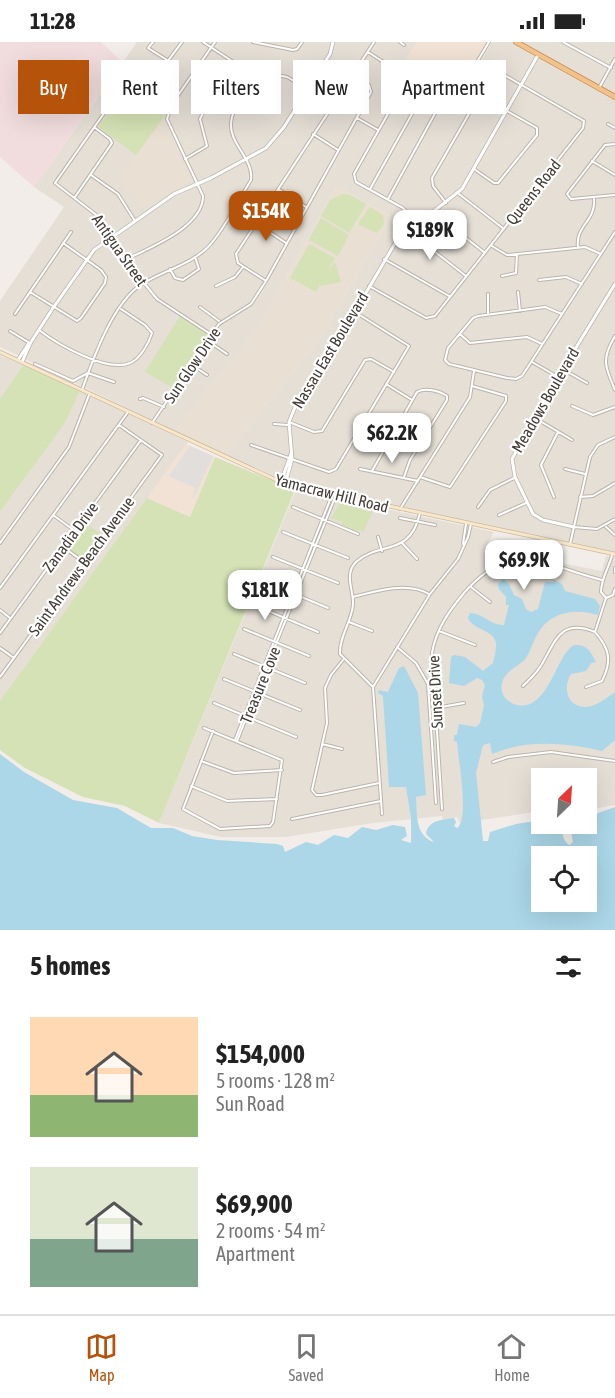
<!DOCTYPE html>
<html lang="en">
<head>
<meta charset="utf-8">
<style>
	body { margin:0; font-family:"Asap Condensed",sans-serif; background:#f2f2f2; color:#222; height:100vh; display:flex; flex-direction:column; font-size:22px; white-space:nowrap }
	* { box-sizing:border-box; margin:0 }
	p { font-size:20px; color:#767676 }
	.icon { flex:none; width:33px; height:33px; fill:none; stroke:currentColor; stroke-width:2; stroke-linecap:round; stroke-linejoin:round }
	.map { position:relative; height:888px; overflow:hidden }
	.sheet { display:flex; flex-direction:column; background:#fff; flex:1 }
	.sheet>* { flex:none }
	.guide { position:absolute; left:18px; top:18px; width:579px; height:54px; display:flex; gap:12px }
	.needle { width:39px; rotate:25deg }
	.tools { position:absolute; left:531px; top:726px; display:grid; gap:12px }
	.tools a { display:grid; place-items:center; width:66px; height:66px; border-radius:0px; background:#fff; box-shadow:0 6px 24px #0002; font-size:30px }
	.price { position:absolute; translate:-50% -51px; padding:0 14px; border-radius:12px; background:#fff; color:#222; font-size:20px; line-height:39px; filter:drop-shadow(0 2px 3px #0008) }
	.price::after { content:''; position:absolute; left:50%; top:36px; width:18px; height:14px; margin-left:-9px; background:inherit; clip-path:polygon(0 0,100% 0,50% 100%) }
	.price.selected { background:#b45309; color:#fff }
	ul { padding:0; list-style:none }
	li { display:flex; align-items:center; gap:18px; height:150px; padding:0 30px }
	li span { display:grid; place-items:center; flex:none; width:168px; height:120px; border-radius:0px; color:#555 }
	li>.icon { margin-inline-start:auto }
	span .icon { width:72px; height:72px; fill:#fffc; stroke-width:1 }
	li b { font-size:26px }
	h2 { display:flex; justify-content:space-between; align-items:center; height:72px; padding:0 30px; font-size:26px }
	.pill { padding:0 21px; border-radius:0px; background:#fff; box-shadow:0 6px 24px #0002; font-size:21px; line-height:54px }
	.pill.selected { background:#b45309; color:#fff }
	.status { display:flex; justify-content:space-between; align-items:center; height:42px; padding:0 30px; background:#fff; direction:ltr }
	.status svg { height:16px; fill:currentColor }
	.tabs { display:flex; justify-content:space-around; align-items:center; height:84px; border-top:2px solid #e0e0e0; background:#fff; font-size:16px; color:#767676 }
	.tabs a { display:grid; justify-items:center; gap:3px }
	.tabs .selected { color:#b45309 }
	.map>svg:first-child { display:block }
	.residential { fill:#e5dfd6 }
	.commercial { fill:#f1e2d5 }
	.education { fill:#e9e0d3 }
	.medical { fill:#f1dddd }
	.green { fill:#d4e2b5 }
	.parking { fill:#e1dedc }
	.water { fill:#abd7e8; fill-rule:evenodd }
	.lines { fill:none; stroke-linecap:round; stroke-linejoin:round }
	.minor-casing { stroke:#bcb4ab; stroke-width:4 }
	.tertiary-casing { stroke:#bcb4ab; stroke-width:4.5 }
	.secondary-casing { stroke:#ccb99c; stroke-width:4.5 }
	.trunk-casing { stroke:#cb8948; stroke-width:6 }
	.minor { stroke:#fff; stroke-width:2 }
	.tertiary { stroke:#fff; stroke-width:3 }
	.secondary { stroke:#f8e7cb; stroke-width:3 }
	.trunk { stroke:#f0c38c; stroke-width:4.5 }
	.labels { text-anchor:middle; stroke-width:4.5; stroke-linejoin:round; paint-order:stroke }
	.street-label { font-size:16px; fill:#443d37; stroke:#fff }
</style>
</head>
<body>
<div class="status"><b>11:28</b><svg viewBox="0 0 49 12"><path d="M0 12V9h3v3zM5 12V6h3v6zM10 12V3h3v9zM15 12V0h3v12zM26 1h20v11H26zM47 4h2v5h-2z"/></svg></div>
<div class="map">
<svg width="615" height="888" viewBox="0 0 615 888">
	<rect width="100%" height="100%" fill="#f2ede8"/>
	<path class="residential" d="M137 0H416L406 20 463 50 492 0H512L615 58V511L287 440 226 412 319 297 391 174 336 144 259 285 175 389 0 305V259L64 165 34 145Z
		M521 0H615V52Z
		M0 313 23 323 0 357Z
		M80 349 188 400 0 659V470L65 381Z
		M296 448 494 490 485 506 602 529 606 514 615 516V763L587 768 586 736H542L541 769 462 781H460L457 775 443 779 442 774 373 781 286 795H221L159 781Z"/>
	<path class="commercial" d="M416 0H491L463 50 405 19Z
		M186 402 215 415 190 475 147 456Z"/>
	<path class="education" d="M162 78 163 85 177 107 175 108 190 137 189 140 143 166 119 136Z
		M336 144 391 174 319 297 226 412 175 389 259 285Z"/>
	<path class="medical" d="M0 0H101L122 20 34 145 0 115Z"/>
	<path class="green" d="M134 34 152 44 170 61 162 78 136 113 101 87 99 83Z
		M342 152 350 153 366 162 349 191 321 174 330 158Z
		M370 165 383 173 384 182 377 191 359 183V180Z
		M321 176 349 193 338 214 309 198Z
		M309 202 335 216 327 229 335 220 341 240 320 244V242L316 250 290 236Z
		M180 274 208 292V295L175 347 145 330Z
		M23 323 80 349 65 381 0 470V357Z
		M215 415 295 448 159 781 125 764 83 755 25 726 0 708V659L147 456 190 475Z
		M346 459 374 466 363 491 360 488 357 489 342 483 343 480 331 476 340 461Z
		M84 480 101 492 83 517 65 505Z"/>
	<path class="parking" d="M190 404 213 414 194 455 192 456 196 446 169 434Z"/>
	<path class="water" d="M503 537 509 542 514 553 522 557 526 567 531 570 538 567 545 540H554L552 537 562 542 565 549 595 557 600 564 598 573C576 566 551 569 538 591 533 599 531 608 526 616 519 625 505 628 502 641 498 658 518 669 532 661 552 650 559 611 574 603 588 602 591 611 596 620L591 621 586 629 571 632C563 644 566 665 585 665 596 665 606 656 615 650V698L602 709C566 701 527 697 492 712L490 701 483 703 476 731 483 799H488L490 790 516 782 541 778 542 782H558C564 788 561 799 570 803L573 800 571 790 573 782H586L587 775 615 765V888H0V712L24 730 73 758 117 766 151 786H173L192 794 217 798 277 802 283 804 285 810 306 800 318 803 334 793 348 796 362 785 376 788 393 783 405 785 407 794 401 798 411 801V776L406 745H389L383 654 378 651 379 648 388 650 399 626 404 624 418 651 426 753 416 755C417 772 415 794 434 800L426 792C428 778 442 778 454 776L456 780 454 784 457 786C470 778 458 716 457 700L454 699V693H457L459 682 476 685 480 681 484 664 482 654 485 643 482 638 477 636 464 644 449 641 451 615 454 613 465 615 483 629 493 621C494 615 497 607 496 601 494 587 471 588 468 575L470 571C483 571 491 584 504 583L509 563H506V555L499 547 498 542ZM586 814V860H542V814Z"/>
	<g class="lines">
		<g class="minor-casing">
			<path id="minor" d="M153 0 148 6 167 18
				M182 0 153 39 134 30 131 33 55 141 99 175 144 241 157 257 212 293
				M203 0 244 27 287 35 333 61
				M253 0 293 8 297 7 302 0
				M400 0 404 3
				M563 0 611 26
				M368 10 391 25
				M599 46 615 17
				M245 53 264 60
				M357 76 378 88
				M608 82 615 86
				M313 92 338 108
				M615 102 605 103 567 152 571 157 615 153
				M185 117 207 104 200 77 215 46 214 41 196 28
				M592 119 615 133
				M474 127 494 141H498L537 93V86L507 69
				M91 133 118 152 135 179
				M278 147 306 165
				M370 147 427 45
				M459 152 504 187
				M75 155 112 101 110 97 94 85
				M388 157 444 55
				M436 168 447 181 485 211
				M256 181 286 201
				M418 182 403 166 356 140 354 132 407 38 413 37 454 58 489 0
				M412 186 421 199 466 234
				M492 204 507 213 585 205 601 212
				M578 205C575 184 596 179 594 157
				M127 217C151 205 203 185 203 154L167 77 172 62 215 0
				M384 217 449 254
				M170 227 175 236 183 238 199 227 195 215
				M502 234 516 231 517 212
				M539 238 566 235 582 242
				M266 239 238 221 236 212 374 0
				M216 244 235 235 243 225
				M369 244 426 276 435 274 583 86 584 79 499 30H493L432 136 433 144 446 161
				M30 250 77 279 81 276 105 241 106 235 101 228 63 201
				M518 250 520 269
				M488 252V272
				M200 265 219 279
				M15 272 71 190
				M562 272 545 265 478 274 473 276 448 306 445 318 449 322 507 336 516 337 522 334 615 190
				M39 288C57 302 107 331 130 321 140 317 149 301 152 291L145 283 121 267
				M10 289 28 300
				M460 292 470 301 527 295 542 302
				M615 294C601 317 605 325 615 348
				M208 299 227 312
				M532 320 558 335
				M35 322 73 339 88 331 114 340
				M192 323 207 333
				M564 328 587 341
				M386 342 412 358
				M82 348C93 317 113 260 142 242 163 229 192 222 209 204 226 185 238 159 251 138 254 117 229 102 231 81 232 62 252 49 254 30
				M140 357 143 356 164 365
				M572 364 593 373 615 365
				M535 376 572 398
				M289 380 314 390 322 389 365 318 371 317 394 330
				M152 381 219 282 251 262 266 239 371 50 369 43 353 31
				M274 382 288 383
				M251 403 329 430 336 427 409 304 355 270
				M360 427 418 439
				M565 427 585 432
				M372 429 417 350C425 345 440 349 447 354V358L410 418 404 435
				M420 435 450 445 506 359V354L472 344
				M554 455 541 423 558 390
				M580 455 593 454 615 441
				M293 465 358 492
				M478 465 490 448 514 436
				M400 467 470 355 474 329
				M53 473 75 489
				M499 473 526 461
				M400 476 435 483
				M574 485 597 487 615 477
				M606 485 615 493
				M283 490 348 516
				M378 495 382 509
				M0 501 69 405 89 353
				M402 501 417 517
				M463 502 466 482
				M570 502 590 415 598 403 615 395
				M63 505 84 520
				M273 515 338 541
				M526 517 523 537 526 539 529 538 532 518
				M615 526V530
				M263 539 328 566
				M471 545 490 560
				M0 546 128 370
				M353 555C375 549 408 539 429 552
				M606 556 601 550C601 536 609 526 612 513
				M606 556 613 553 615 547
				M254 563 318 590
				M0 568 10 576
				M349 580 372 589
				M244 587 309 614
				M439 589 475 603
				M595 590 606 556
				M0 591 141 398
				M397 605 416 621 428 642 436 761
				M0 606 14 616
				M234 612 305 641
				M343 618 331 633 325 646 327 681 312 748 316 753H322L379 741
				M0 635 162 413 119 383
				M224 637 300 668
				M523 644C530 637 537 631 542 622 556 598 561 576 595 590 610 607 612 619 602 639L586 645
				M373 645 340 612C339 595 351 581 353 563 354 548 343 532 357 519 381 499 410 515 420 471
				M214 661 296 695
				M435 666 464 661
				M204 686 279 717 282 718 273 780 270 784 220 787 183 767 213 689
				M235 698 332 453
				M237 699 336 453
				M322 702 342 707
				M201 719 234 731 282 728
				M493 720 508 715 551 710 615 719
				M191 744 227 759 277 757
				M442 767 432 611C436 587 449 569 464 551 513 495 543 523 602 538
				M382 772 373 645 430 552 458 517 468 495 471 482
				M292 777 381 759"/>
		</g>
		<g class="tertiary-casing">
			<path id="tertiary" d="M18 318 29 301
				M22 320 31 300 53 266 94 208 174 152 211 136 266 106 284 85 330 12 333 0
				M281 440 291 412
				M285 442 292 417 289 380 300 353 336 302 397 198 462 147 538 13
				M574 485 543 478 533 472 515 435 512 417 558 335 615 242"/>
		</g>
		<g class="secondary-casing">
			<path id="secondary" d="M0 310 285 442 615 512"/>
		</g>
		<g class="trunk-casing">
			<path id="trunk" d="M516 0 615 55"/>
		</g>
		<use href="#minor" class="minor"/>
		<use href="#tertiary" class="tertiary"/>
		<use href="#secondary" class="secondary"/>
		<use href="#trunk" class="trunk"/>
	</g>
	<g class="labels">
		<g class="street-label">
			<text transform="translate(533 150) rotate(-52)" y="6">Queens Road</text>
			<text transform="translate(120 208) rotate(55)" y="6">Antigua Street</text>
			<text transform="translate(330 308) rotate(-59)" y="6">Nassau East Boulevard</text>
			<text transform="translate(192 323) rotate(-56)" y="6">Sun Glow Drive</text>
			<text transform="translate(545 358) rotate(-60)" y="6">Meadows Boulevard</text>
			<text transform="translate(332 451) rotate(14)" y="6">Yamacraw Hill Road</text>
			<text transform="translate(70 495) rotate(-54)" y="6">Zanadia Drive</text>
			<text transform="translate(81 524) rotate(-54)" y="6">Saint Andrews Beach Avenue</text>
			<text transform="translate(260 643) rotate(-68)" y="6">Treasure Cove</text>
			<text transform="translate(435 650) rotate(-93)" y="6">Sunset Drive</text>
		</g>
	</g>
</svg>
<div class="tools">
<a><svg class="needle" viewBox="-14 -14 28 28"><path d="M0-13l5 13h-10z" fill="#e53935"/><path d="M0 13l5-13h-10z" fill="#767676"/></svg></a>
<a><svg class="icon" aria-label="locate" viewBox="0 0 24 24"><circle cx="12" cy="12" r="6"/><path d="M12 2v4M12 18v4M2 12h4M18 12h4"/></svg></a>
</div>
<b class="price selected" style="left:266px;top:200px">$154K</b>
<b class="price" style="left:430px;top:219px">$189K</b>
<b class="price" style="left:392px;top:422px">$62.2K</b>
<b class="price" style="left:524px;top:549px">$69.9K</b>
<b class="price" style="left:265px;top:579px">$181K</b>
<div class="guide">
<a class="pill selected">Buy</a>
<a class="pill">Rent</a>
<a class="pill">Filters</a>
<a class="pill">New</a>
<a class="pill">Apartment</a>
</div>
</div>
<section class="sheet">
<h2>5 homes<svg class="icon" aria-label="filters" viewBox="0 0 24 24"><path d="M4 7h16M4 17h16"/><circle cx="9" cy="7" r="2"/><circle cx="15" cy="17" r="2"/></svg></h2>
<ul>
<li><span style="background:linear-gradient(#ffd9b3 65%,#8fb573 0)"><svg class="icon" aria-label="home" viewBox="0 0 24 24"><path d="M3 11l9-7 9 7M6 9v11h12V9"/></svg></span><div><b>$154,000</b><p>5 rooms · 128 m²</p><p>Sun Road</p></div></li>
<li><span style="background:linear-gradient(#dfe7d0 60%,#7fa58c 0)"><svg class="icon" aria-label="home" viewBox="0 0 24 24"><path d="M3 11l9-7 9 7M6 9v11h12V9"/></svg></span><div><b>$69,900</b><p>2 rooms · 54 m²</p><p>Apartment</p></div></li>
</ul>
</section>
<nav class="tabs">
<a class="selected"><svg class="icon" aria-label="map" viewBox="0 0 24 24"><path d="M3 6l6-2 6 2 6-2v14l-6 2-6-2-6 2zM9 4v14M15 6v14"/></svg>Map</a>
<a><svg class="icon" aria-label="saved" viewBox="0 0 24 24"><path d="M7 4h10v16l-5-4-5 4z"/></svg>Saved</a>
<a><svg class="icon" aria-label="home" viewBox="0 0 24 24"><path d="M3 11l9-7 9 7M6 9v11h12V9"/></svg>Home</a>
</nav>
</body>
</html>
